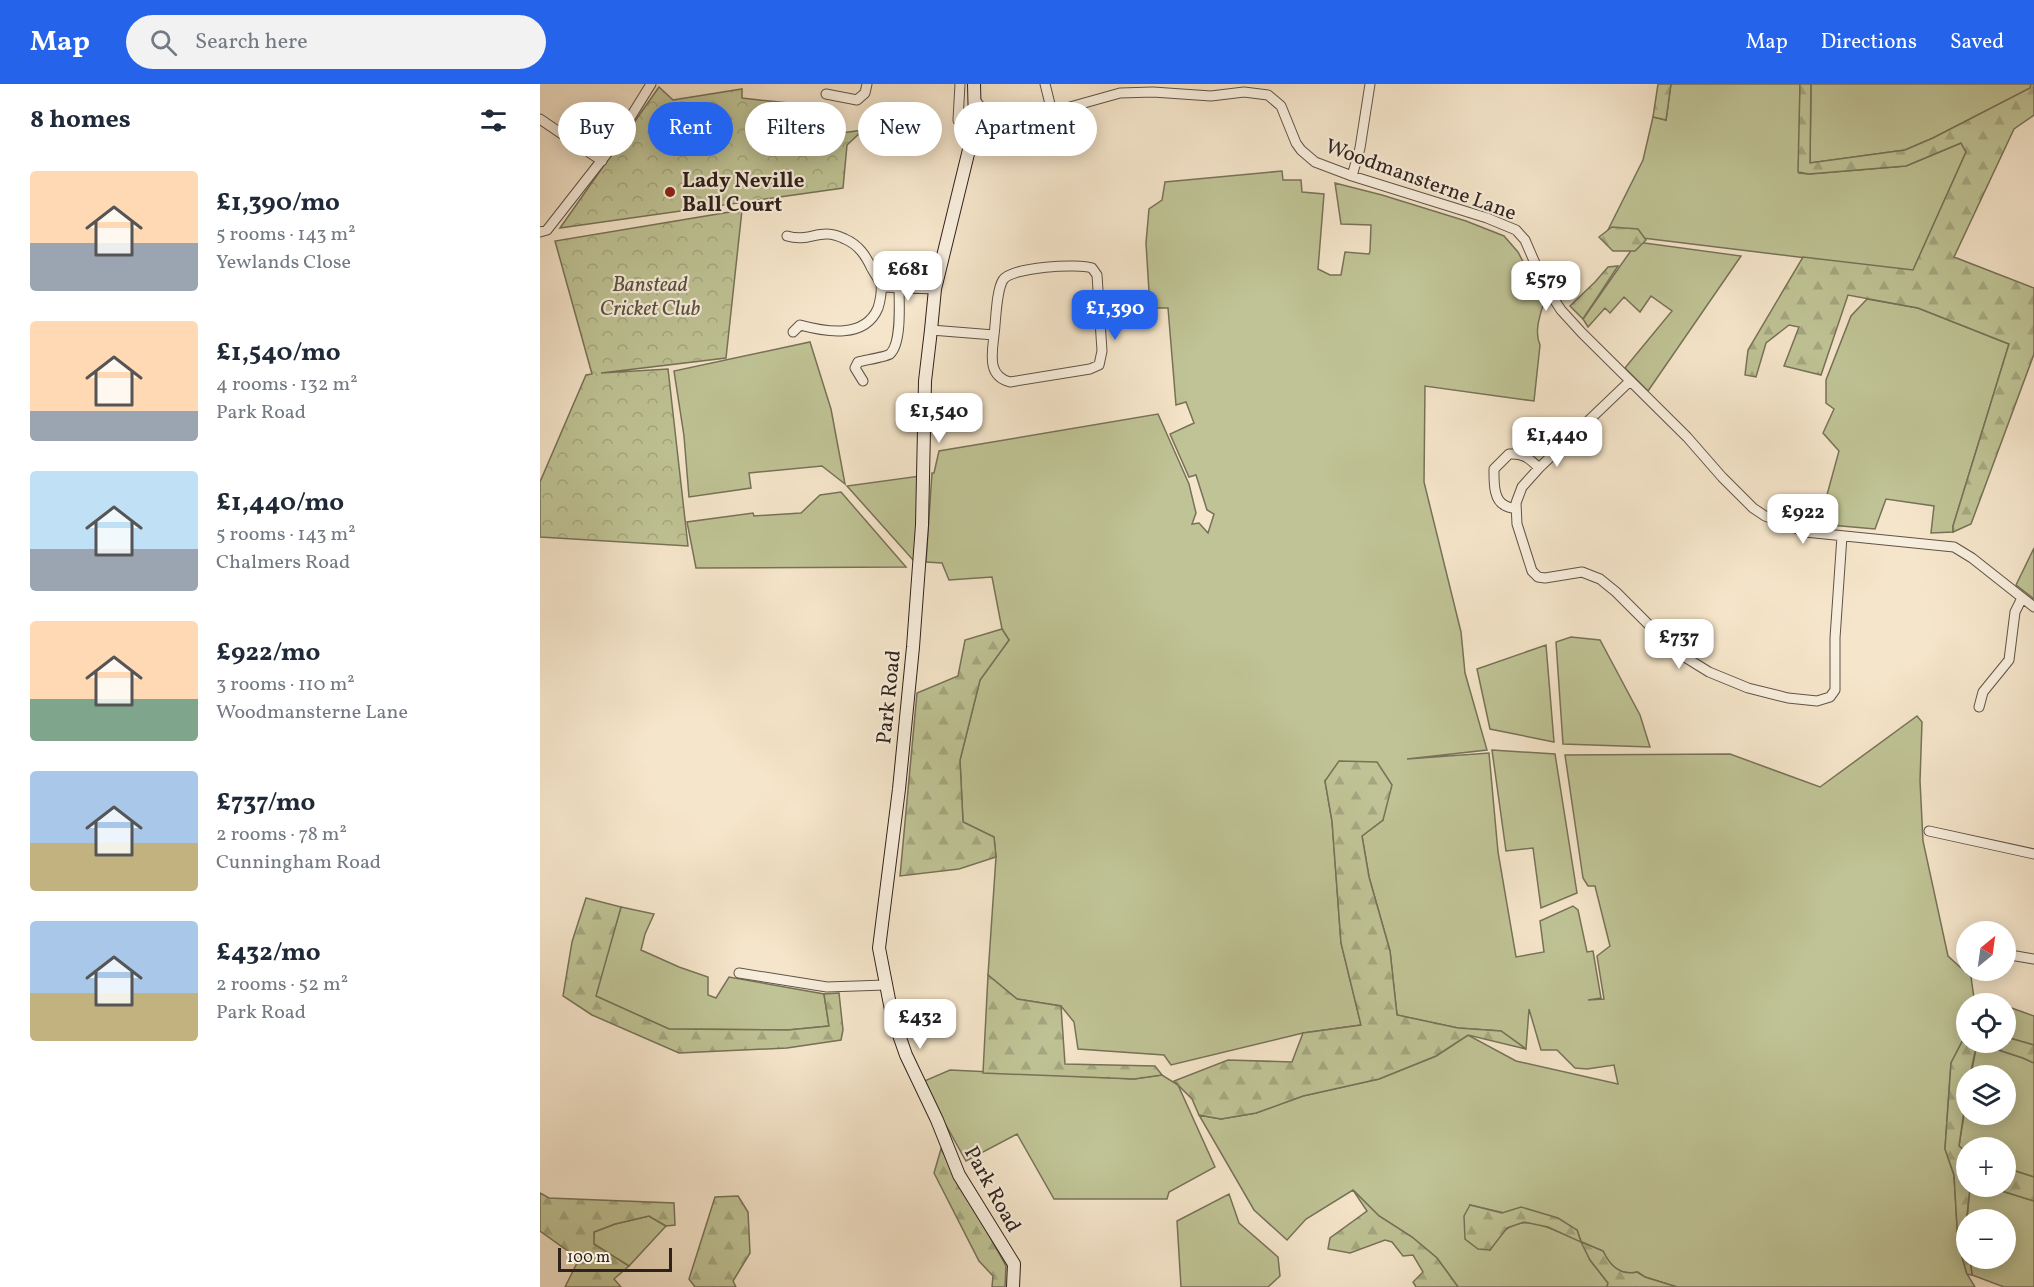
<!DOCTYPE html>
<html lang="en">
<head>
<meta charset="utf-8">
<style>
	body { margin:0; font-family:Vollkorn,serif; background:#f2f2f3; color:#1f2937; height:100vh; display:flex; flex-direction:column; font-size:22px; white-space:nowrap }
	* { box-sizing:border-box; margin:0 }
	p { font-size:20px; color:#747a83 }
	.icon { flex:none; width:33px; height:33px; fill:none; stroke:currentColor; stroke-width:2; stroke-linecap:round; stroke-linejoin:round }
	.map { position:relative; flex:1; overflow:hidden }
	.drawer { display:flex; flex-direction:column; background:#fff; width:540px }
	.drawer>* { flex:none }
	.top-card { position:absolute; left:18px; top:18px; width:570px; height:54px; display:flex; gap:12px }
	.needle { width:39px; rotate:29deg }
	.buttons { position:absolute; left:1416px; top:837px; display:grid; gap:12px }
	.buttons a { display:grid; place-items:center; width:60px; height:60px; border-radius:50%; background:#fff; box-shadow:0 3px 15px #0003; font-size:30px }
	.scale { position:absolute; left:18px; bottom:15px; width:114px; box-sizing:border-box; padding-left:6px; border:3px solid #2f221c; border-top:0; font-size:16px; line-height:21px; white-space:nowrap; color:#2f221c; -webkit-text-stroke:4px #f8eedd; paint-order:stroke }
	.price { position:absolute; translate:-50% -51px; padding:0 14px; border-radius:12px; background:#fff; color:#222; font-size:20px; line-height:39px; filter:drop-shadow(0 2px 3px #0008) }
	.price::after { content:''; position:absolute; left:50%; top:36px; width:18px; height:14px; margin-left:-9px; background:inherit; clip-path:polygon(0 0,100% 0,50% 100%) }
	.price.selected { background:#2563eb; color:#fff }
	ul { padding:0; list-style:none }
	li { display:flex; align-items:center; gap:18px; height:150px; padding:0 30px }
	li span { display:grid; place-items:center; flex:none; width:168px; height:120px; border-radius:6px; color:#555 }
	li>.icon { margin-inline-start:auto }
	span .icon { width:72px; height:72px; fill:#fffc; stroke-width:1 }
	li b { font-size:26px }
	h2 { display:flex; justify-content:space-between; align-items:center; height:72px; padding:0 30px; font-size:26px }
	.tag { padding:0 21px; border-radius:27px; background:#fff; box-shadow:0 3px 15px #0003; font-size:21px; line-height:54px }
	.tag.selected { background:#2563eb; color:#fff }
	header { display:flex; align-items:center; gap:36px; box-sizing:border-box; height:84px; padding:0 30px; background:#2563eb; color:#fff }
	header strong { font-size:28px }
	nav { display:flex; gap:33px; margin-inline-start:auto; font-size:21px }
	.search { width:420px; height:54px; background:#f2f2f3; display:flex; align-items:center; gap:15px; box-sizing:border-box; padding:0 21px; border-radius:33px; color:#747a83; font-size:22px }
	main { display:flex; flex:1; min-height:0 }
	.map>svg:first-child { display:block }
	.green { fill:#bfc395; stroke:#777258; stroke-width:1.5; fill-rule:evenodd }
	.forest { fill:url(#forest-firs); stroke:#777258; stroke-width:1.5 }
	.park { fill:url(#park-crowns); stroke:#777258; stroke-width:1.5 }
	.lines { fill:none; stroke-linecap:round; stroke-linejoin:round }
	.street-casing { stroke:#605348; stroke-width:11 }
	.secondary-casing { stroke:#2f221c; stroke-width:14 }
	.street { stroke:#f8eedd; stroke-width:9 }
	.secondary { stroke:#f8eedd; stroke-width:12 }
	.poi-dot { fill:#8f2418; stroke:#f8eedd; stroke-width:2 }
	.labels { text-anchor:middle; stroke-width:4.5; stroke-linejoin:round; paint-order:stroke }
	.street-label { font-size:21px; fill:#2f221c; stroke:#f8eedd }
	.poi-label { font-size:21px; font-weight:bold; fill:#2f221c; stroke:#f8eedd; text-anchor:start }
	.park-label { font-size:21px; font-style:italic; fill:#5a5240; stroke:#f8eedd }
</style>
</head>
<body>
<header>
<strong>Map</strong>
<div class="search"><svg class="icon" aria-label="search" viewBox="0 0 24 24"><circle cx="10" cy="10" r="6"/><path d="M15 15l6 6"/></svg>Search here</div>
<nav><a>Map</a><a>Directions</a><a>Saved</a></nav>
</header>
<main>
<section class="drawer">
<h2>8 homes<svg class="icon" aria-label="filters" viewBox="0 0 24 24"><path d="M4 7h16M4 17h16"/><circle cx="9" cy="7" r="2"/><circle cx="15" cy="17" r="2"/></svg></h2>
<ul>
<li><span style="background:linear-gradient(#ffd9b3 60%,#9aa5b1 0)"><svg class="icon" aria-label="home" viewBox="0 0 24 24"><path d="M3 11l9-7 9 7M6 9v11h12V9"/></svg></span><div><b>£1,390/mo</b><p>5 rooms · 143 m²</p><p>Yewlands Close</p></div></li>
<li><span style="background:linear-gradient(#ffd9b3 75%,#9aa5b1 0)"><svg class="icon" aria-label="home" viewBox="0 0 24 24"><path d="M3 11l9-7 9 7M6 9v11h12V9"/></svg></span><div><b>£1,540/mo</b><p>4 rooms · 132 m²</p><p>Park Road</p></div></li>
<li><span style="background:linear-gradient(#bfe0f5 65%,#9aa5b1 0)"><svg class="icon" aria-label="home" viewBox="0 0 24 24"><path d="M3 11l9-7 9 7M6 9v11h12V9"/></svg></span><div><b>£1,440/mo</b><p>5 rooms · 143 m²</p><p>Chalmers Road</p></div></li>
<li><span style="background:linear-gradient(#ffd9b3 65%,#7fa58c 0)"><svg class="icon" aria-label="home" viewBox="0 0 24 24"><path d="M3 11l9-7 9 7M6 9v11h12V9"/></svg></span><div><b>£922/mo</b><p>3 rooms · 110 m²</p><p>Woodmansterne Lane</p></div></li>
<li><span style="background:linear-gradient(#a9c7e8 60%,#c2b280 0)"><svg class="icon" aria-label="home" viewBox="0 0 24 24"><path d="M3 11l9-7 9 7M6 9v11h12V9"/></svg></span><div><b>£737/mo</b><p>2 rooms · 78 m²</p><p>Cunningham Road</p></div></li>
<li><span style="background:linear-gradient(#a9c7e8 60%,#c2b280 0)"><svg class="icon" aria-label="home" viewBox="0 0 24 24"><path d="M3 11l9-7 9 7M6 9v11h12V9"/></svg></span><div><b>£432/mo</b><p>2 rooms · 52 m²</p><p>Park Road</p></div></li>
</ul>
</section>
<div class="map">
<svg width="1494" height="1203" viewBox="0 0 1494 1203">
	<defs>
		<pattern id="forest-firs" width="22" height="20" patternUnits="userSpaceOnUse" patternTransform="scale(1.5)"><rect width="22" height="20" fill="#bfc395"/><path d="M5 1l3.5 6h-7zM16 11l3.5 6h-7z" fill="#a4a780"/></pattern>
		<pattern id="park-crowns" width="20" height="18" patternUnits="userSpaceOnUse" patternTransform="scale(1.5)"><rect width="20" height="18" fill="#bfc395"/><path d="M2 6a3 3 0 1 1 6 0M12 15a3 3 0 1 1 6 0" fill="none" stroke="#a4a780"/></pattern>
	</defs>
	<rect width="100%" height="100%" fill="#f5e5ca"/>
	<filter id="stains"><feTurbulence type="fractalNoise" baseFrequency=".00333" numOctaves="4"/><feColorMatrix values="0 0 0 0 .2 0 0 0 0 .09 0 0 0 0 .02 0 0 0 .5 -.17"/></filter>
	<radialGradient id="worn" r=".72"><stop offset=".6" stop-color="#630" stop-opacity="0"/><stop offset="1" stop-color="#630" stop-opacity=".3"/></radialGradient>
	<path class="green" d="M1131 0H1260L1259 89 1269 90 1366 82 1421 59 1426 68 1373 187 1078 151 1068 146 1103 76 1113 33 1126 36Z
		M1271 0H1491V4L1393 54 1365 66 1270 79Z
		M742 87 743 96H761L762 108 784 110 778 185 790 191H801L805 168 829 170 830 167 831 141 801 140 795 99 842 111 926 137 964 152 978 168 1004 218C1000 231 994 248 1000 261L994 317 885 302 884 398 921 548 925 589 947 666 867 675 949 669 958 768 976 873 1004 868 1000 837 1033 822 1038 826 1047 868 1053 867 1061 914 1048 916 1064 915 1057 872 1070 862 1055 802H1048L1043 794 1025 671 1190 670 1280 703 1377 632 1382 638 1380 697 1383 757 1408 872 1431 893 1434 914 1456 919 1426 920V950L1411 979 1405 1065 1414 1091 1418 1159 1427 1190 1435 1203H1137L1105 1193 1098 1188C1080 1192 1070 1182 1063 1167L1042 1158 1050 1176 1068 1199 1067 1203H918L897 1174 872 1153 839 1132 813 1106 766 1135 747 1156 714 1126 659 1031 681 1035 716 1029 763 1012 839 995 896 972 928 951 976 977 1078 1000 1074 981 1047 985 1035 984 1017 966H1001L989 925 986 965 961 947 918 944 857 931 850 867 829 793 822 752 843 736 785 697 792 737 801 859 821 941 763 949 631 981 624 971 538 965 534 938 521 922 477 915 448 891 456 773 454 753 423 738 420 676 440 596 469 556 462 545 452 493 409 496 402 479 386 478 392 389H394L399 367 618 330 649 400 656 429 652 440 659 439 668 449 674 430 667 426 656 391 649 393 630 350 654 339 646 318 636 321 628 224H610L606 159 609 125 622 116 625 98ZM930 1121 1037 1146 1041 1157C1019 1150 991 1129 968 1144 961 1148 955 1159 950 1166Z
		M1097 158 1201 172 1108 307 1085 284 1132 227 1111 212 1100 228 1084 213 1070 229 1065 224 1048 243 1043 235Z
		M1327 215 1378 224 1469 260 1413 442V448L1391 449 1394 422 1346 415 1335 445 1279 440 1299 367 1283 349 1294 325 1286 319V296L1311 232Z
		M270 258 291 325 305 400 282 382 209 389 211 404 149 413 144 352 134 287Z
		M380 392 374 477 307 402Z
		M301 408 366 483 156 484 147 438 213 429 214 432 261 429 280 411Z
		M1494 464V515L1476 501Z
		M1031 553 1060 556 1100 631 1110 663 1023 660 1016 558Z
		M1006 561 1014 658 950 645 937 585Z
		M952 666 1015 670 1037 809 1001 824 993 764 966 767Z
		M81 823 114 830 105 850 101 866 139 883 168 893V911L176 914 189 893 284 910 289 942 248 946 129 945 55 912Z
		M1466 922 1494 932V961L1466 953Z
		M1437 959 1483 974 1494 979V1093L1466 1084V1064H1426V1068L1419 1062 1426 1019V1030H1466V992L1431 991Z
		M410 986 594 995 622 991 638 1001 675 1083 629 1108 627 1115H514L477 1050 426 1077 382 998Z
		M1430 1103H1449L1494 1117V1203H1464L1432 1191 1430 1175 1466 1174V1136H1427Z
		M689 1110 699 1139 738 1173 740 1192 728 1203H641L637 1137Z
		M109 1132 126 1142 89 1182 53 1160 54 1148 75 1140Z"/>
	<path class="forest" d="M1118 0H1131L1126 36 1113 33Z
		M1260 0H1271L1270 79 1365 66 1393 54 1490 4 1491 0H1494V31L1474 45 1414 173 1494 204V270L1431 440 1413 448V442L1469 260 1378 224 1308 211 1281 291 1244 282 1259 243 1249 241 1226 259 1216 293 1205 291 1208 266 1263 173 1373 186 1426 68 1421 59 1366 82 1269 90 1258 88Z
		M1072 143 1098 145 1106 156 1095 167H1073L1059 153Z
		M1078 182 1043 235 1030 222 1055 198 1068 183Z
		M462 545 469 556 440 596 420 676 423 738 454 753 456 773 419 785 360 792 377 609 418 592 425 556Z
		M799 677 837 678 852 701 843 736 822 752 829 793 850 867 857 931 918 944 961 947 986 965 928 951 896 972 839 995 763 1012 716 1029 681 1035 659 1031 652 1015 634 997 688 976 752 978 763 949 821 941 801 859 792 737 785 697Z
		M46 814 81 823 56 912 129 945 248 946 289 942 284 910 299 909 303 946 301 956 247 964 139 969 52 931 23 912 32 858Z
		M448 891 477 915 521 922 525 980 615 982 622 991 594 995 443 989Z
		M1426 950V958H1466V953L1494 961V979L1483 974 1437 959 1430 991 1426 992V1013L1419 1062 1426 1068V1102L1430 1103 1426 1140V1174L1430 1175 1432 1191 1427 1190 1418 1159 1414 1091 1405 1065 1411 979Z
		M401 1065 466 1182 465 1203H452L453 1192 439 1177 394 1089Z
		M1466 1084 1494 1093V1117L1449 1103 1466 1102Z
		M813 1106 839 1132 872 1153 897 1174 918 1203H876L873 1198 883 1188 873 1171 863 1172 852 1158 845 1156 810 1169 788 1165 790 1154 827 1127Z
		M0 1109 9 1114 134 1119 135 1141 126 1142 109 1132 75 1140 54 1148V1160L89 1182 74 1195 81 1203H25L39 1175 0 1147Z
		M198 1112 208 1128 210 1169 193 1197 196 1203H155L149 1195 175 1113Z
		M930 1121 962 1129 981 1123 1018 1134 1037 1146 1041 1158 1063 1167C1070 1182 1080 1192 1097 1188L1105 1193 1137 1203H1067L1068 1199 1050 1176 1041 1158 1008 1143 984 1138 967 1144 950 1166 938 1165 925 1155 924 1132Z"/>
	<path class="park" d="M119 3 133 16 202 5V14L248 19 244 46 271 53 323 46 307 61 303 104 20 144Z
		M202 126 186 274 61 289 128 285 148 462 0 453V398L46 291 52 290 15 157Z"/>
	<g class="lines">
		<g class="street-casing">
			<path id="street" d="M420 0 418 36 435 41
				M505 0 512 28
				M286 10 317 16 325 9 327 0
				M436 17 449 33 455 36 467 38 512 28 580 9 613 8 671 12 704 8 728 11 741 22 756 59 761 66 775 78 812 92 947 134 976 146 985 156 1004 200 1021 226 1042 249 1147 353 1182 393 1213 424 1225 432 1265 448 1414 463 1432 474 1494 523
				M0 35 41 63
				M431 63 455 36
				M50 69 62 77
				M812 92 820 64 830 0
				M0 148 7 146 72 63 111 0
				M247 152C272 159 279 142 305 155 319 161 326 172 332 185 335 190 339 196 341 201 342 207 340 218 338 224 325 255 286 248 260 241L253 248
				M342 203 395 205
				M391 246 454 251C452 270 447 292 470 298L550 285 559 281 562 267 557 191 552 184C539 179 471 183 463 196 456 207 456 237 454 251
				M323 297 315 284 318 278C325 276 346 273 350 270 362 259 359 219 359 204
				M1090 297 999 384 982 403 976 419 977 440 992 487 998 493 1005 494 1042 488 1060 495 1076 508 1135 567 1169 588 1208 604 1248 614 1277 617 1290 613 1295 606V554L1302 452
				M976 425C973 424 970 424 966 422 953 417 954 397 954 385L969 370C983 369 989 374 999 384
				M1439 623 1443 608 1469 576 1475 528 1482 514
				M1389 747 1494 770
				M1470 871 1494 875
				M199 889 287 903 345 901"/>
		</g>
		<g class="secondary-casing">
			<path id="secondary" d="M434 0 435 41 395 205 391 246 385 297 382 441 373 563 359 705 339 864 352 931 366 971 397 1036 419 1091 474 1180 473 1203"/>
		</g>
		<use href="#street" class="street"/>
		<use href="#secondary" class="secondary"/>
	</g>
	<circle class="poi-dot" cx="130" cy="108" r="6"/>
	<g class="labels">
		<g class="street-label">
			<text transform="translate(881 95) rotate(20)" y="7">Woodmansterne Lane</text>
			<text transform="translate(348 613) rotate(-84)" y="7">Park Road</text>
			<text transform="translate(453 1105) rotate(61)" y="7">Park Road</text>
		</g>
		<g class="poi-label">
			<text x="142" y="103">Lady Neville<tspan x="142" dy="24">Ball Court</tspan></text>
		</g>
		<g class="park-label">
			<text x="110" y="207">Banstead<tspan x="110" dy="24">Cricket Club</tspan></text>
		</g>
	</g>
	<rect width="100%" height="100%" filter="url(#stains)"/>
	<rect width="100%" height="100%" fill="url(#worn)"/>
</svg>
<div class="buttons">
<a><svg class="needle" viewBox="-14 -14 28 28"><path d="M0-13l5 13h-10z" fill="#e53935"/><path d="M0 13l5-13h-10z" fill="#747a83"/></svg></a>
<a><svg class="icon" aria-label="locate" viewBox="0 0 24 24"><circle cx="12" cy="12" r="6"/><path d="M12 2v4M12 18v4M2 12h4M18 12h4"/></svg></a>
<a><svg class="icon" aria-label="layers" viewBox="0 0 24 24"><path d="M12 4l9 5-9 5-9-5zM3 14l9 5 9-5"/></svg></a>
<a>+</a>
<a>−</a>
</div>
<div class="scale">100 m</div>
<b class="price" style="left:368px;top:218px">£681</b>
<b class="price" style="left:1006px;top:228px">£579</b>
<b class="price selected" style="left:575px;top:257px">£1,390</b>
<b class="price" style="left:399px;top:360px">£1,540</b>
<b class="price" style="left:1017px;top:384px">£1,440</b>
<b class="price" style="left:1263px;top:461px">£922</b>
<b class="price" style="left:1139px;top:586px">£737</b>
<b class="price" style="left:380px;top:966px">£432</b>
<div class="top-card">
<a class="tag">Buy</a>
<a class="tag selected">Rent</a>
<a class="tag">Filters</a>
<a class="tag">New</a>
<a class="tag">Apartment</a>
</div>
</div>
</main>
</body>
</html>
